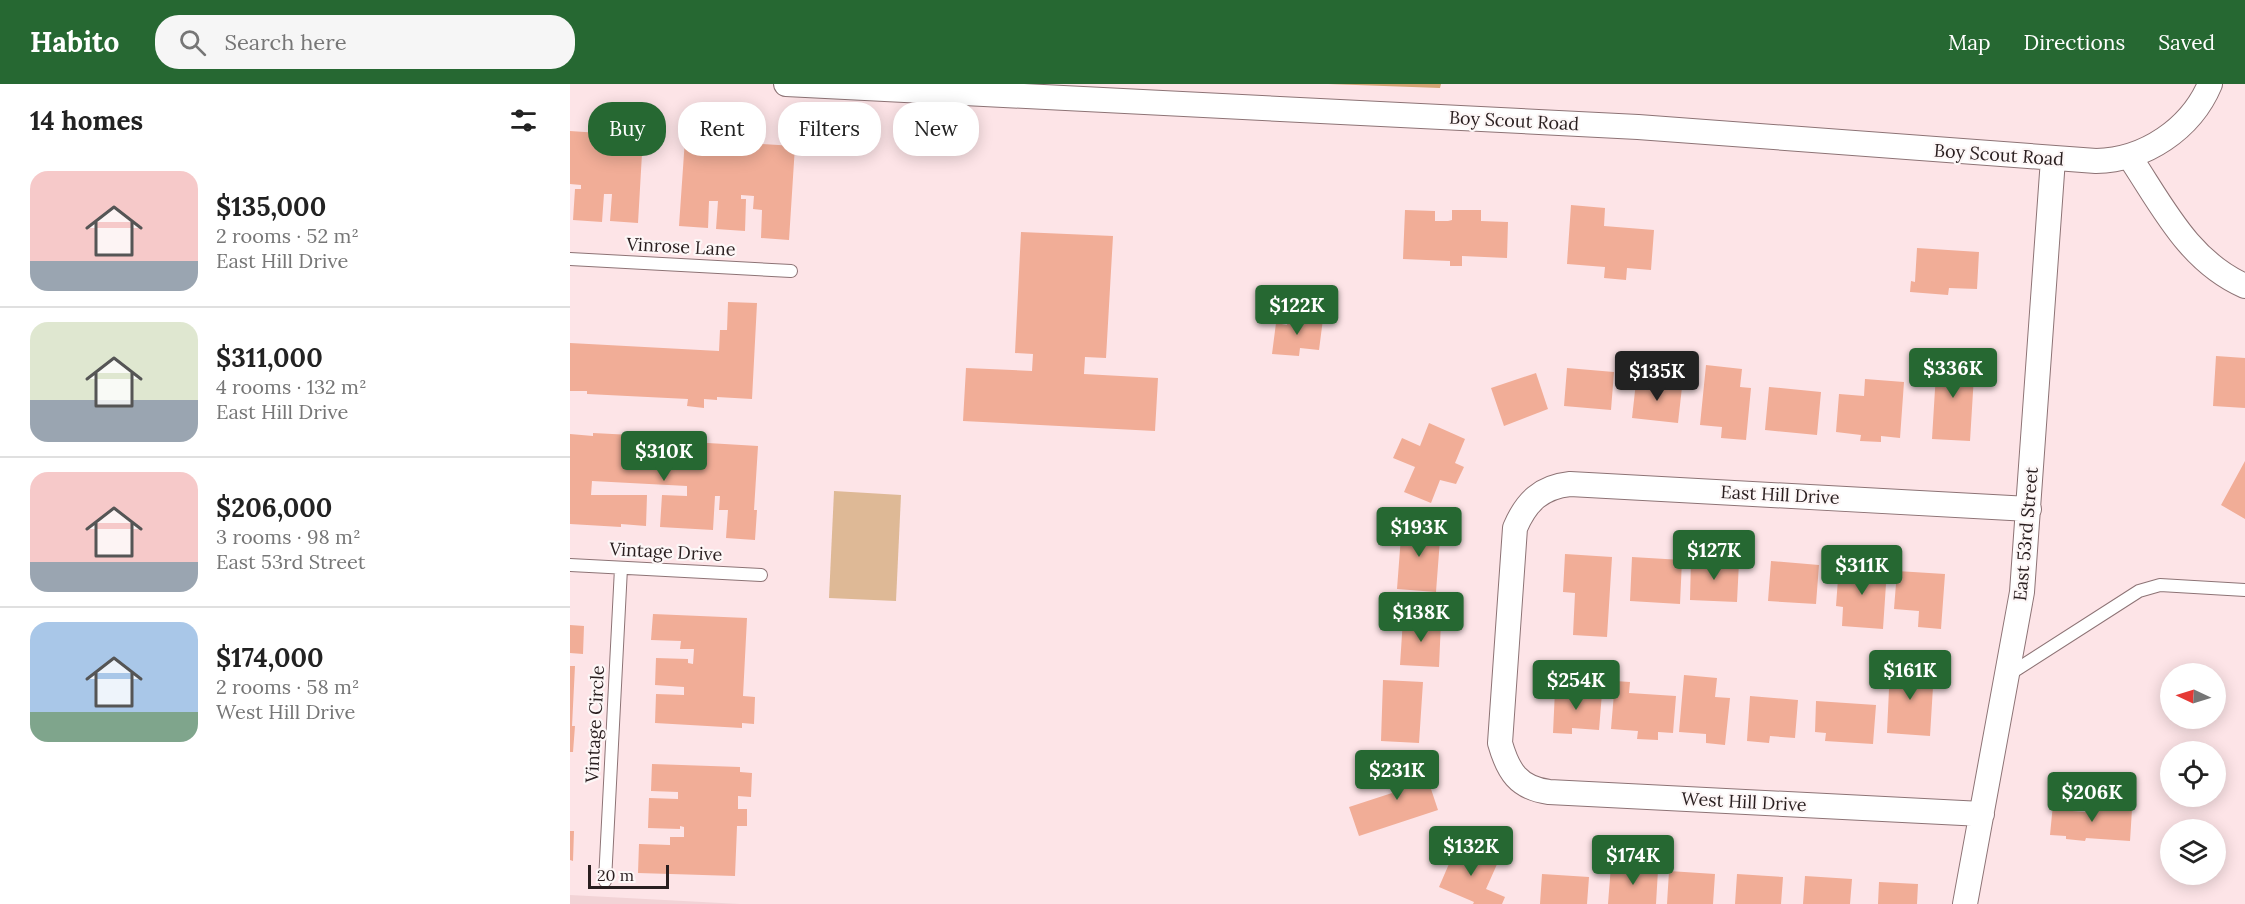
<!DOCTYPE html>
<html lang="en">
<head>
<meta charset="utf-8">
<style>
	body { margin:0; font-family:Lora,serif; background:#f6f6f6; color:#222; height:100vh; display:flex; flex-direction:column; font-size:22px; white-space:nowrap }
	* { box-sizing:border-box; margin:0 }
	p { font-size:20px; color:#767676 }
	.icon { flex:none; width:33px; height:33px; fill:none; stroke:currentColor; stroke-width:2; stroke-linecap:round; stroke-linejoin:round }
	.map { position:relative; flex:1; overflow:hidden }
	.side { display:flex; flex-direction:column; background:#fff; width:570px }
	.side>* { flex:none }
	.hud { position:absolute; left:18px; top:18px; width:570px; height:54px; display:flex; gap:12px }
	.needle { width:39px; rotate:274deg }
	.fabs { position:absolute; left:1590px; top:579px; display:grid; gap:12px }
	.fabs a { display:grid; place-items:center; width:66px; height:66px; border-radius:50%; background:#fff; box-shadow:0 3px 15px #0003; font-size:30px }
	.scale { position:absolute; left:18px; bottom:15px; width:81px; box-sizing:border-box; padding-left:6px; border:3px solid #291e1f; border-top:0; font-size:16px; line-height:21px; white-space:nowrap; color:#291e1f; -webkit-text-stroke:4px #fdf7f7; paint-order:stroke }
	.price { position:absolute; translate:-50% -51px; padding:0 14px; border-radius:6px; background:#266832; color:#fff; font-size:20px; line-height:39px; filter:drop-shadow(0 2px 3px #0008) }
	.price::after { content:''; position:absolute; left:50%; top:36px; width:18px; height:14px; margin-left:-9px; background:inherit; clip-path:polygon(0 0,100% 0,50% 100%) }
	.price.current { background:#222; color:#fff }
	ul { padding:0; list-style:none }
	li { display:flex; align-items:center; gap:18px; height:150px; padding:0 30px }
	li+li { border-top:2px solid #e0e0e0 }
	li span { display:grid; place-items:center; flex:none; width:168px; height:120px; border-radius:18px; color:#555 }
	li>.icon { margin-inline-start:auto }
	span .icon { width:72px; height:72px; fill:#fffc; stroke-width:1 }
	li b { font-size:26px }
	h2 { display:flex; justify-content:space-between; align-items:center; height:72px; padding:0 30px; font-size:26px }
	.tag { padding:0 21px; border-radius:24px; background:#fff; box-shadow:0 3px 15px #0003; font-size:21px; line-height:54px }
	.tag.current { background:#266832; color:#fff }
	header { display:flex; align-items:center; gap:36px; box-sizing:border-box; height:84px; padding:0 30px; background:#266832; color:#fff }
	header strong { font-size:28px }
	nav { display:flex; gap:33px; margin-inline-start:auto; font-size:21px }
	.search { width:420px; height:54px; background:#f6f6f6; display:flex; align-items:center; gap:15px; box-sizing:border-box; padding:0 21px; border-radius:24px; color:#767676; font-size:22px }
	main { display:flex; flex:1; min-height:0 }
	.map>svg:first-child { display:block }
	.built { fill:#f2d3d6 }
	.green { fill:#deb996 }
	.forest { fill:#d5a474 }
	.building { fill:#f1ad97 }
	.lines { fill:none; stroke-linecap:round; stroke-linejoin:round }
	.lane-casing { stroke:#8d7375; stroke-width:14 }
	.street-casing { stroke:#8d7375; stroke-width:26 }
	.lane { stroke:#fff; stroke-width:12 }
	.street { stroke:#fff; stroke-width:24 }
	.labels { text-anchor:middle; stroke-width:4.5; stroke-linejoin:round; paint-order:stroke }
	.street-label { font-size:18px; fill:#291e1f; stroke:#fdf7f7 }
</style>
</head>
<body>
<header>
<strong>Habito</strong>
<div class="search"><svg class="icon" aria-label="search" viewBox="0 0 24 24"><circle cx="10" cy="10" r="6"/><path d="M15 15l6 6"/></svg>Search here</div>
<nav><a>Map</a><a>Directions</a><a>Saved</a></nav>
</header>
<main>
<section class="side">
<h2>14 homes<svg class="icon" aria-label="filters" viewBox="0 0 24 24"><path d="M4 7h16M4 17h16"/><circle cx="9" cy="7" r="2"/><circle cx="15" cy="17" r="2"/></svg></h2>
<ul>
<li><span style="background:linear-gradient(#f6c9c9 75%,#9aa5b1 0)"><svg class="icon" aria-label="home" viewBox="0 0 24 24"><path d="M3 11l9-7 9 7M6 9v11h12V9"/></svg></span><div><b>$135,000</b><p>2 rooms · 52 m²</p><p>East Hill Drive</p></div></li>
<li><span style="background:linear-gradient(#dfe7d0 65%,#9aa5b1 0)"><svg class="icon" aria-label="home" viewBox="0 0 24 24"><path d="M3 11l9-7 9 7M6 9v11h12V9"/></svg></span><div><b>$311,000</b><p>4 rooms · 132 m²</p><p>East Hill Drive</p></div></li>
<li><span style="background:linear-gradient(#f6c9c9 75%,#9aa5b1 0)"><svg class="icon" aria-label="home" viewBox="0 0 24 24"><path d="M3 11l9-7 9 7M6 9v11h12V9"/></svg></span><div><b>$206,000</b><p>3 rooms · 98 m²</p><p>East 53rd Street</p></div></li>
<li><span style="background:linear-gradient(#a9c7e8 75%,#7fa58c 0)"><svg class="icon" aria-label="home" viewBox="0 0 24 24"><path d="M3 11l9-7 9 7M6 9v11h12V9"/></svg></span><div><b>$174,000</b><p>2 rooms · 58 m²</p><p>West Hill Drive</p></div></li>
</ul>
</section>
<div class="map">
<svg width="1675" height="820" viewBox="0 0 1675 820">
	<rect width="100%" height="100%" fill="#fde4e7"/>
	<path class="built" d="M0 811 170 820H0Z"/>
	<path class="green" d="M264 407 331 411 326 517 259 514Z"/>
	<path class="forest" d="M758 0H871L870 4Z"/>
	<path class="building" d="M0 47 73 52 68 139 40 137 42 110H34L32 138 3 136 5 105H11V101L0 100Z
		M115 55 225 62 219 156 191 154 192 126 183 125 184 112 171 111V115H176L175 147 146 145 148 117H139L138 144 109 142Z
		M1001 121 1035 124 1034 142 1084 146 1081 186 1057 184 1056 196 1034 194 1035 183 997 180Z
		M835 126 865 127V137H878L882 136V126H911V137L938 138 937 174 892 172V182H880V177L833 175Z
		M451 148 543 152 536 274 515 273 514 290 588 294 585 347 393 337 396 284 462 287 463 270 445 269Z
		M1347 164 1409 168 1407 205 1379 204 1378 211 1340 208 1341 197 1345 198Z
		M158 218 187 219 182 315 147 313V316L134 315V324L117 322 118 315 17 310V307H0V259L149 267 150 246H157Z
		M718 231 753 235 749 266 730 264 729 272 702 270 706 239 717 241Z
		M1367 272 1405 275 1400 357 1362 355Z
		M1646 272 1675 274V324L1643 322Z
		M1136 281 1172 285 1170 303 1181 304 1176 356 1151 354 1152 343 1130 341Z
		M997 284 1044 288 1041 326 994 322Z
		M966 289 978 325 934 342 921 304Z
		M1295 295 1334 298 1330 354 1311 352V358L1290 357 1291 351 1266 348 1269 310 1294 312Z
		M1066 298 1112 303 1108 339 1062 334Z
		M1199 303 1251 308 1247 351 1195 346Z
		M859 339 895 355 885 379 894 383 886 400 870 396 861 419 834 408 845 383 823 374 832 354 850 362Z
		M23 349 120 354 121 358 188 362 184 426H187L185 456 156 454 158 426H149L150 412H145L143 446 90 443 92 411 117 412V402L22 397 21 411H77L76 442 51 440V443L0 440V350L23 352Z
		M1675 377V435L1651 421Z
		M832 439 871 442 866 508 827 505Z
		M995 470 1042 473 1037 553 1003 551 1005 509 993 508Z
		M1062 473 1112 476 1110 520 1060 517Z
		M1121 476 1169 478 1167 518 1120 516Z
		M1201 477 1249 481 1246 520 1198 517Z
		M1269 481 1317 485 1313 545 1272 542 1273 523 1266 522Z
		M1327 487 1375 490 1371 545 1348 543 1349 527 1324 525Z
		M83 530 177 534 173 612 185 613 184 640 172 639V644L85 639 86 610 114 611V603L85 601 86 574 118 575V579L123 580 124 565H110L111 557 81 556Z
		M833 535 871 537 869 583 830 581Z
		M0 541 14 542 13 570 0 569Z
		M0 582H5L2 642H5L3 668H0Z
		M1320 583 1364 586 1360 652 1317 649Z
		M1114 591 1147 594 1145 613 1160 614 1155 661 1136 659V650L1109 648Z
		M813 596 853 598 849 659 811 657Z
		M1045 597 1060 598 1059 609 1106 612 1103 649 1088 648V656L1067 655 1068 647 1041 645Z
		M985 606 1032 609 1029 646 1002 644V650L983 649Z
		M1180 612 1228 616 1225 654 1200 652 1199 659 1177 657Z
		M1246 617 1306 621 1303 660 1255 657 1256 649 1245 648Z
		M852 678 868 726 789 752 779 723 822 709 816 690Z
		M82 680 170 683V688L182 689 181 713 168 712V725H177V742H167L165 792 68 789 69 760 100 761V753H114V743L110 742V745L78 744 79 714 108 715V708L81 707Z
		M1483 720 1503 722 1502 727 1516 728 1517 722 1562 725 1560 757 1516 754 1515 757 1496 755V752L1480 751Z
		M0 747H4L3 777 0 776Z
		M888 759 928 778 916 805 935 813 932 820H903L904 818 869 803Z
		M1041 781 1088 786 1086 820H1038Z
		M1099 787 1145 790 1143 820H1097Z
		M972 790 1019 793 1017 820H970Z
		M1167 790 1213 793 1211 820H1165Z
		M1235 792 1282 795 1280 820H1233Z
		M1309 798 1348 800 1347 820H1308Z"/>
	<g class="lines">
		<g class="lane-casing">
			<path id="lane" d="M0 175 221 187
				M0 481 191 491
				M1438 591 1569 507 1590 501 1675 506
				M35 797 51 484"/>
		</g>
		<g class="street-casing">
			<path id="street" d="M216 0 1068 43 1526 77C1575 76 1621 45 1640 0
				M1559 72C1592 121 1618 177 1675 202
				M1412 730 979 708C948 704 938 687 930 659L945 444C956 418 971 403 1000 400L1459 425
				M1395 820 1452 508 1483 75"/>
		</g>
		<use href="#lane" class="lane"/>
		<use href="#street" class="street"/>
	</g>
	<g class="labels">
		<g class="street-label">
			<text transform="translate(944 37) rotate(3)" y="6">Boy Scout Road</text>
			<text transform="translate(1429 71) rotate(4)" y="6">Boy Scout Road</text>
			<text transform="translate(111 163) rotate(3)" y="6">Vinrose Lane</text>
			<text transform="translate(1210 411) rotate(3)" y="6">East Hill Drive</text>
			<text transform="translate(1456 450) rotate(-85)" y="6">East 53rd Street</text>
			<text transform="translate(96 468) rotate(3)" y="6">Vintage Drive</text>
			<text transform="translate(25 640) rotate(-87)" y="6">Vintage Circle</text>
			<text transform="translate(1174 718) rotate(3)" y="6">West Hill Drive</text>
		</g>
	</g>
</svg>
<div class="fabs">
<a><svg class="needle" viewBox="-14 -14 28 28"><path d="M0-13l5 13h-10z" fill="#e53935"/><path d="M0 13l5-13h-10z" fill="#767676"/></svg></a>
<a><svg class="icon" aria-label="locate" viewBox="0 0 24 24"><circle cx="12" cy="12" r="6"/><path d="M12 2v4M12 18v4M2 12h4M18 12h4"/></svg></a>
<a><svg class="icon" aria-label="layers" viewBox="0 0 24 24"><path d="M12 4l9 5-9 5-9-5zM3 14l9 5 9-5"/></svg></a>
</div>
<div class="scale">20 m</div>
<b class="price" style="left:727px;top:252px">$122K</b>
<b class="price" style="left:1383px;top:315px">$336K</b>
<b class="price current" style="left:1087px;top:318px">$135K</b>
<b class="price" style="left:94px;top:398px">$310K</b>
<b class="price" style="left:849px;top:474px">$193K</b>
<b class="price" style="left:1144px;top:497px">$127K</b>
<b class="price" style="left:1292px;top:512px">$311K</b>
<b class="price" style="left:851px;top:559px">$138K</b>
<b class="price" style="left:1340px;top:617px">$161K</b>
<b class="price" style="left:1006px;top:627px">$254K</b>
<b class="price" style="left:827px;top:717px">$231K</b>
<b class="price" style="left:1522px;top:739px">$206K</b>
<b class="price" style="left:901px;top:793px">$132K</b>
<b class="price" style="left:1063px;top:802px">$174K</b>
<div class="hud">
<a class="tag current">Buy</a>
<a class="tag">Rent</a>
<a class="tag">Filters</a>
<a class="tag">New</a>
</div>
</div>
</main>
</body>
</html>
